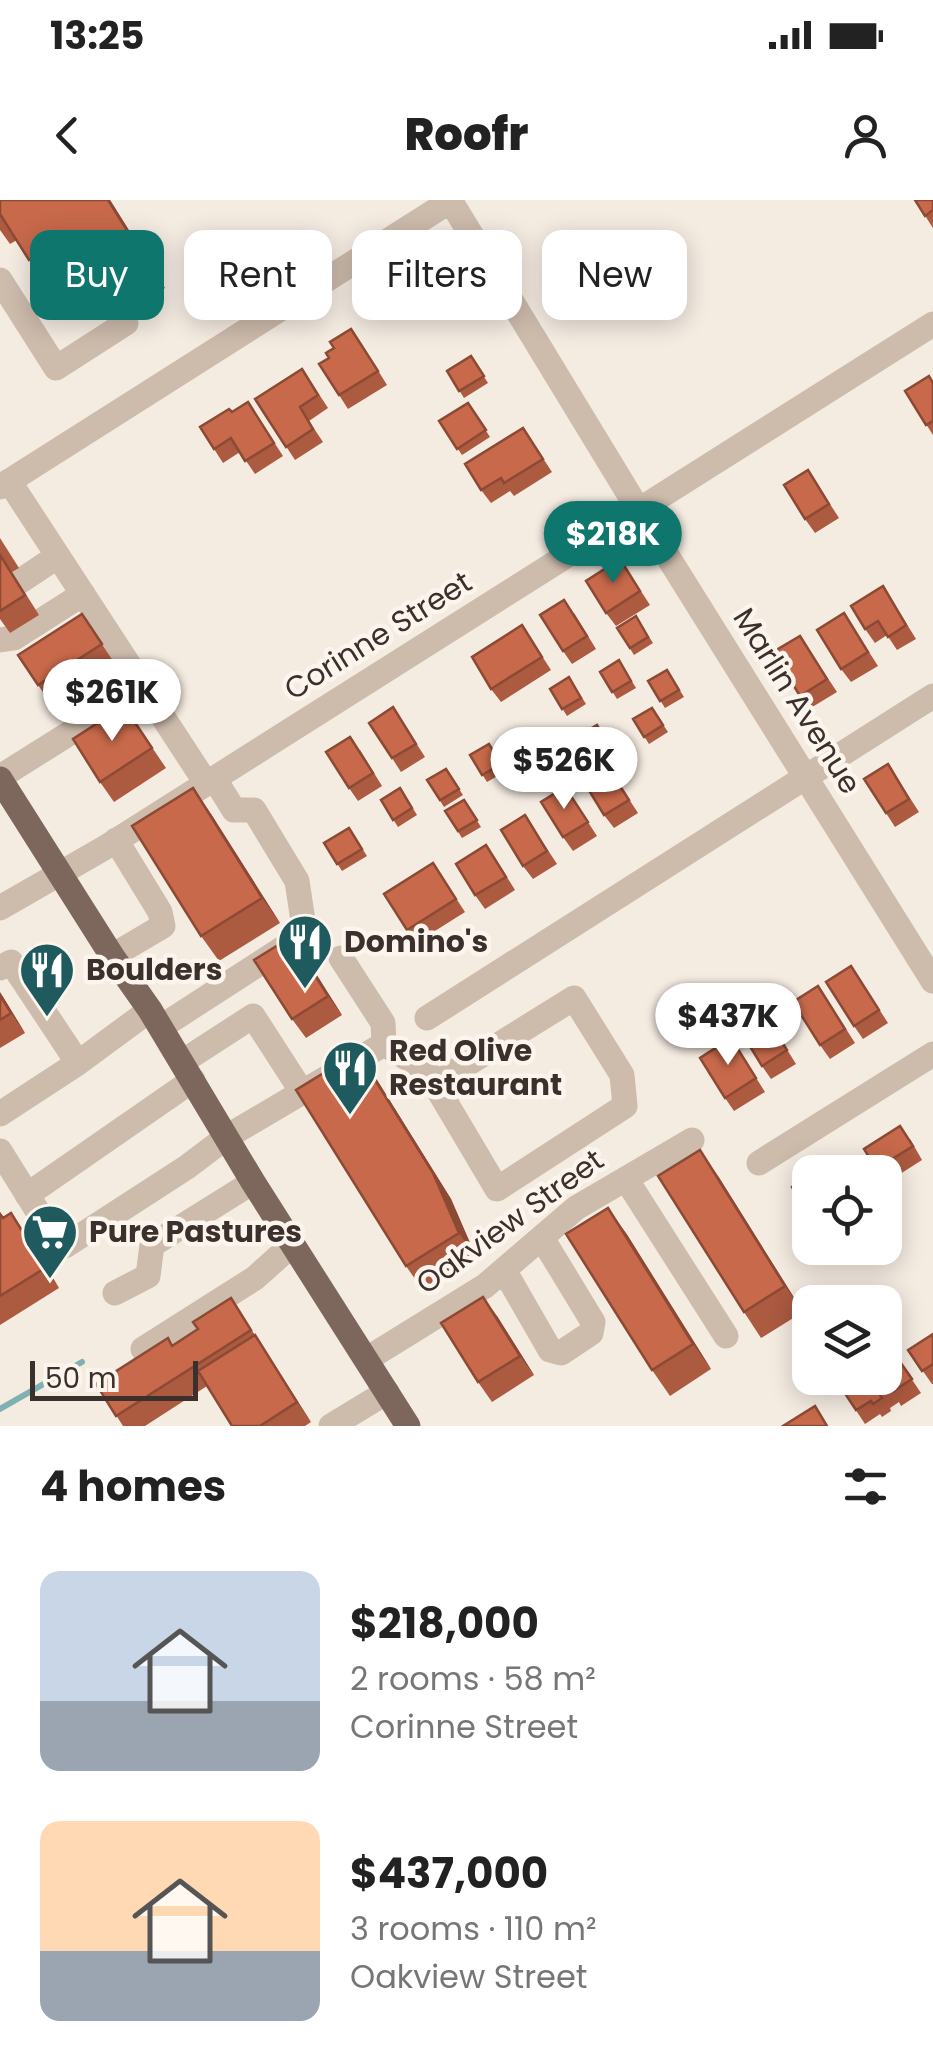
<!DOCTYPE html>
<html lang="en">
<head>
<meta charset="utf-8">
<style>
	body { margin:0; font-family:Poppins,sans-serif; background:#f2f2f2; color:#222; height:100vh; display:flex; flex-direction:column; font-size:38px; white-space:nowrap }
	* { box-sizing:border-box; margin:0 }
	p { font-size:32px; color:#767676 }
	.icon { flex:none; width:55px; height:55px; fill:none; stroke:currentColor; stroke-width:2; stroke-linecap:round; stroke-linejoin:round }
	.map { position:relative; height:1226px; overflow:hidden }
	.sheet { display:flex; flex-direction:column; background:#fff; flex:1 }
	.sheet>* { flex:none }
	.hud { position:absolute; left:30px; top:30px; width:875px; height:90px; display:flex; gap:20px }
	.controls { position:absolute; left:792px; top:955px; display:grid; gap:20px }
	.controls a { display:grid; place-items:center; width:110px; height:110px; border-radius:20px; background:#fff; box-shadow:0 5px 25px #0003; font-size:50px }
	.scale { position:absolute; left:30px; bottom:25px; width:168px; box-sizing:border-box; padding-left:10px; border:5px solid #3b302b; border-top:0; font-size:28px; line-height:35px; white-space:nowrap; color:#3b302b; -webkit-text-stroke:8px #fbf5ee; paint-order:stroke }
	.price { position:absolute; translate:-50% -85px; padding:0 22px; border-radius:35px; background:#fff; color:#222; font-size:32px; line-height:65px; filter:drop-shadow(0 2px 5px #0008) }
	.price::after { content:''; position:absolute; left:50%; top:60px; width:30px; height:22px; margin-left:-15px; background:inherit; clip-path:polygon(0 0,100% 0,50% 100%) }
	.price.selected { background:#0f766e; color:#fff }
	ul { padding:0; list-style:none }
	li { display:flex; align-items:center; gap:30px; height:250px; padding:0 40px }
	li span { display:grid; place-items:center; flex:none; width:280px; height:200px; border-radius:20px; color:#555 }
	li>.icon { margin-inline-start:auto }
	span .icon { width:120px; height:120px; fill:#fffc; stroke-width:1 }
	li b { font-size:42px }
	h2 { display:flex; justify-content:space-between; align-items:center; height:120px; padding:0 40px; font-size:42px }
	.chip { padding:0 35px; border-radius:20px; background:#fff; box-shadow:0 5px 25px #0003; font-size:35px; line-height:90px }
	.chip.selected { background:#0f766e; color:#fff }
	.status { display:flex; justify-content:space-between; align-items:center; height:70px; padding:0 50px; background:#fff; direction:ltr }
	.status svg { height:28px; fill:currentColor }
	header { display:flex; justify-content:space-between; align-items:center; height:130px; padding:0 40px; background:#fff; font-size:45px; font-weight:800 }
	.map>svg:first-child { display:block }
	.lines { fill:none; stroke-linecap:round; stroke-linejoin:round }
	.stream { stroke:#7fb0b2; stroke-width:6 }
	.minor { stroke:#cdbbac; stroke-width:25 }
	.major { stroke:#7d675c; stroke-width:25 }
	.wall { fill:#ac5a40 }
	.shaded-wall { fill:#8c4a34 }
	.building { fill:#c8694b; stroke:#8c4a34; stroke-width:2.5 }
	.labels { text-anchor:middle; stroke-width:9; stroke-linejoin:round; paint-order:stroke }
	.street-label { font-size:30px; fill:#3b302b; stroke:#fbf5ee }
	.poi-label { font-size:30px; font-weight:bold; fill:#3b302b; stroke:#fbf5ee; text-anchor:start }
</style>
</head>
<body>
<div class="status"><b>13:25</b><svg viewBox="0 0 49 12"><path d="M0 12V9h3v3zM5 12V6h3v6zM10 12V3h3v9zM15 12V0h3v12zM26 1h20v11H26zM47 4h2v5h-2z"/></svg></div>
<header><svg class="icon" aria-label="back" viewBox="0 0 24 24"><path d="M15 5l-7 7 7 7"/></svg>Roofr<svg class="icon" aria-label="person" viewBox="0 0 24 24"><circle cx="12" cy="8" r="4"/><path d="M4 21q1-7 8-7t8 7"/></svg></header>
<div class="map">
<svg width="933" height="1226" viewBox="0 0 933 1226">
	<rect width="100%" height="100%" fill="#f4ebe1"/>
	<g class="lines">
		<path class="stream" d="M0 1209 82 1162"/>
		<path class="minor" d="M450 0 638 309 933 781
			M0 80 56 168 126 123
			M9 281 206 583
			M0 287 452 0
			M19 382 58 356
			M0 440 14 438 83 394
			M0 577 143 487
			M0 708 106 647 933 124
			M112 756 163 726 160 712 116 640
			M341 758 383 823 384 844
			M0 768 11 762 78 863
			M427 818 933 496
			M161 827 305 734 297 681 254 610H234L214 578
			M384 844 427 871 497 989 625 906 622 875 574 798 435 884
			M182 862 253 816 302 892
			M0 914 78 863 150 810
			M0 951 58 1044 65 1046 187 967 228 936 384 844
			M759 963 933 854
			M626 979 726 1136
			M27 995 193 880
			M504 1070 550 1150 561 1153 591 1133 593 1122 542 1038
			M115 1093 148 1076 152 1045 253 982
			M143 1149 255 1078 293 1044
			M367 1159 485 1086 576 1008 692 940
			M331 1226 387 1192"/>
		<path class="major" d="M0 579 112 756 150 810 253 982 408 1226"/>
	</g>
	<path class="wall" d="M0 0H110L165 88 138 105 126 87 101 103 76 67 47 86 17 40 10 44 0 30Z
		M915 0H933V28Z
		M361 143 387 185 348 209 339 195Z
		M471 156 488 183 464 198 447 171Z
		M311 182 328 208 309 221 323 242 295 260 255 199Z
		M933 182V235L905 191Z
		M248 202 283 256 255 274 240 252 223 263 200 227 232 212Z
		M468 203 490 237 462 255 439 221Z
		M523 228 552 272 514 296 510 291 491 303 481 290Z
		M808 270 839 318 815 333 805 319Z
		M0 338 19 368 12 372 39 415 10 433 0 419Z
		M620 359 650 405 616 426 606 413Z
		M892 400 916 439 897 450 887 435 875 443 865 429Z
		M574 413 596 449 572 464 563 451Z
		M844 413 878 466 851 482 841 469Z
		M82 414 115 464 52 505 38 485Z
		M636 416 653 443 634 455 617 428Z
		M522 425 551 470 501 502 491 489Z
		M800 436 837 492 809 509 800 496Z
		M619 460 636 488 617 499 600 472Z
		M667 470 684 497 665 508 648 481Z
		M569 477 586 504 567 516 550 489Z
		M124 506 166 568 114 602 100 582Z
		M393 507 425 557 401 572 392 558Z
		M652 508 668 532 649 544 633 519Z
		M597 525 614 552 595 563 578 536Z
		M489 544 506 571 487 582 470 555Z
		M552 547 569 575 550 586 533 559Z
		M360 550 382 586 358 601 349 588Z
		M606 564 638 613 614 628 604 615Z
		M446 569 463 595 444 607 427 580Z
		M897 578 919 612 895 627 886 613Z
		M565 587 597 636 573 651 563 637Z
		M400 588 417 615 398 627 381 600Z
		M464 600 481 627 462 638 445 611Z
		M211 614 280 723 219 761 201 736Z
		M525 615 557 664 533 679 523 666Z
		M349 628 367 656 342 671 324 643Z
		M495 658 515 690 485 709 475 695Z
		M433 663 465 712 416 743 407 730Z
		M291 737 342 815 306 838 292 819Z
		M851 766 888 823 863 839 854 826Z
		M0 792 25 833 0 848Z
		M827 799 855 843 830 859 820 845Z
		M760 806 796 864 771 879 762 866Z
		M740 852 765 892 734 911 725 898Z
		M377 880 451 999 477 1059 424 1092 406 1066Z
		M910 939 922 960 886 983 885 972H878L864 949Z
		M718 976 803 1112 761 1138 744 1112Z
		M0 1012 4 1018 25 1033 59 1088 0 1125Z
		M626 1033 711 1169 670 1196 652 1170Z
		M231 1098 311 1222 305 1226H232L207 1186 145 1226H123L96 1184 173 1145 198 1129Z
		M497 1116 534 1175 492 1202 478 1182Z
		M933 1134V1184H932L908 1150Z
		M896 1156 921 1193 901 1206 899 1202 890 1208 891 1211 882 1217 880 1214 865 1224 842 1189 885 1178Z"/>
	<path class="shaded-wall" d="M108 0H110L165 88 147 62Z
		M193 588 211 614 280 723 262 698Z
		M291 737 305 756 342 815 328 796Z
		M0 792 25 833 11 813Z
		M359 854 377 880 451 999 477 1059 459 1033Z
		M700 950 718 976 803 1112 785 1086Z
		M608 1008 626 1033 711 1169 693 1144Z
		M11 1013 25 1033 59 1088 45 1068Z
		M483 1097 497 1116 534 1175 520 1156Z
		M255 1135 268 1155 311 1222 297 1202Z"/>
	<path class="building" d="M0 0H108L147 62 120 79 109 61 83 78 60 41 29 60 0 14Z
		M915 0H933V10L925 16Z
		M351 129 378 171 339 195 319 164 329 158 326 153 334 148 330 142Z
		M471 156 484 176 459 191 447 171Z
		M302 169 318 195 300 207 313 229 286 247 255 199Z
		M929 176 933 183V221L926 225 905 191Z
		M248 202 274 243 245 261 231 238 214 249 200 227 229 209 232 212Z
		M468 203 486 230 457 249 439 221Z
		M523 228 543 259 504 283 501 278 481 290 465 264Z
		M808 270 829 304 805 319 784 285Z
		M0 355 25 395 0 411Z
		M620 359 640 391 606 413 586 381Z
		M883 386 906 425 888 437 878 421 865 429 851 406Z
		M564 400 587 436 563 451 540 415Z
		M844 413 868 452 841 469 817 430Z
		M82 414 102 444 38 485 18 455Z
		M636 416 648 437 630 448 617 428Z
		M522 425 542 457 491 489 472 457Z
		M800 436 827 479 800 496 773 452Z
		M619 460 631 481 612 492 600 472Z
		M667 470 679 490 660 501 648 481Z
		M569 477 581 498 562 509 550 489Z
		M124 506 152 548 100 582 73 539Z
		M393 507 416 544 392 558 369 523Z
		M652 508 663 525 644 537 633 519Z
		M597 525 609 545 590 556 578 536Z
		M350 537 373 573 349 588 326 552Z
		M489 544 501 564 482 575 470 555Z
		M552 547 564 568 545 579 533 559Z
		M606 564 629 600 604 615 582 579Z
		M888 564 909 599 886 613 864 579Z
		M446 569 459 589 440 600 427 580Z
		M565 587 588 622 563 637 541 602Z
		M193 588 262 698 201 736 132 626Z
		M400 588 412 608 393 620 381 600Z
		M464 600 477 620 458 631 445 611Z
		M525 615 547 651 523 666 501 630Z
		M349 628 362 649 337 664 324 643Z
		M486 645 506 677 475 695 456 664Z
		M433 663 456 699 407 730 384 694Z
		M291 737 328 796 292 819 254 760Z
		M851 766 879 810 854 826 826 782Z
		M818 786 845 829 820 845 793 802Z
		M0 795 11 813 0 820Z
		M760 806 787 850 762 866 735 822Z
		M731 838 756 878 725 898 700 858Z
		M359 854 433 973 459 1033 406 1066 296 890 353 855Z
		M900 926 913 946 876 969 864 949Z
		M700 950 785 1086 744 1112 658 976Z
		M829 965 833 972H816Z
		M810 976V1004L804 1008 792 987Z
		M608 1008 693 1144 652 1170 566 1034Z
		M11 1013 45 1068 0 1096V1014L3 1018Z
		M483 1097 520 1156 478 1182 441 1123Z
		M231 1098 251 1130 116 1216 96 1184 168 1138 172 1146 198 1129 193 1122Z
		M933 1134V1164L922 1171 908 1150Z
		M255 1135 297 1202 260 1226H232L198 1171Z
		M896 1156 912 1179 892 1192 890 1189 880 1195 882 1198 873 1204 871 1201 856 1210 842 1189 857 1180 856 1178H885V1163Z
		M815 1206 827 1226H783Z"/>
	<defs>
		<g id="restaurant-pin" transform="scale(2.875)"><path d="M0 17L-7.5 6A9.5 9.5 0 1 1 7.5 6Z" fill="#1f5a5e" stroke="#fbf5ee"/><path d="M-5-6h1v4h1v-4h1v4h1v-4h1v5L-1.5 .5V6h-2V.5L-5-1ZM5-6V6H3V1.5H1.5Q1.5-4 5-6Z" fill="#fff"/></g>
		<g id="supermarket-pin" transform="scale(2.875)"><path d="M0 17L-7.5 6A9.5 9.5 0 1 1 7.5 6Z" fill="#1f5a5e" stroke="#fbf5ee"/><path d="M-6-5.5h2.5l.6 2H6L4.5 2H-2.5L-4.4-4H-6ZM-1.5 3.2a1.3 1.3 0 1 0 .1 0ZM3 3.2a1.3 1.3 0 1 0 .1 0Z" fill="#fff"/></g>
	</defs>
	<g fill-rule="evenodd">
		<use href="#restaurant-pin" x="305" y="742"/>
		<use href="#restaurant-pin" x="47" y="770"/>
		<use href="#restaurant-pin" x="350" y="868"/>
		<use href="#supermarket-pin" x="50" y="1032"/>
	</g>
	<g class="labels">
		<g class="street-label">
			<text transform="translate(378 436) rotate(-32)" y="10">Corinne Street</text>
			<text transform="translate(797 501) rotate(58)" y="10">Marlin Avenue</text>
			<text transform="translate(510 1022) rotate(-36)" y="10">Oakview Street</text>
		</g>
		<g class="poi-label">
			<text x="344" y="752">Domino's</text>
			<text x="86" y="780">Boulders</text>
			<text x="389" y="861">Red Olive<tspan x="389" dy="34">Restaurant</tspan></text>
			<text x="89" y="1042">Pure Pastures</text>
		</g>
	</g>
</svg>
<div class="controls">
<a><svg class="icon" aria-label="locate" viewBox="0 0 24 24"><circle cx="12" cy="12" r="6"/><path d="M12 2v4M12 18v4M2 12h4M18 12h4"/></svg></a>
<a><svg class="icon" aria-label="layers" viewBox="0 0 24 24"><path d="M12 4l9 5-9 5-9-5zM3 14l9 5 9-5"/></svg></a>
</div>
<div class="scale">50 m</div>
<b class="price selected" style="left:613px;top:386px">$218K</b>
<b class="price" style="left:112px;top:544px">$261K</b>
<b class="price" style="left:564px;top:612px">$526K</b>
<b class="price" style="left:728px;top:868px">$437K</b>
<div class="hud">
<a class="chip selected">Buy</a>
<a class="chip">Rent</a>
<a class="chip">Filters</a>
<a class="chip">New</a>
</div>
</div>
<section class="sheet">
<h2>4 homes<svg class="icon" aria-label="filters" viewBox="0 0 24 24"><path d="M4 7h16M4 17h16"/><circle cx="9" cy="7" r="2"/><circle cx="15" cy="17" r="2"/></svg></h2>
<ul>
<li><span style="background:linear-gradient(#c9d6e8 65%,#9aa5b1 0)"><svg class="icon" aria-label="home" viewBox="0 0 24 24"><path d="M3 11l9-7 9 7M6 9v11h12V9"/></svg></span><div><b>$218,000</b><p>2 rooms · 58 m²</p><p>Corinne Street</p></div></li>
<li><span style="background:linear-gradient(#ffd9b3 65%,#9aa5b1 0)"><svg class="icon" aria-label="home" viewBox="0 0 24 24"><path d="M3 11l9-7 9 7M6 9v11h12V9"/></svg></span><div><b>$437,000</b><p>3 rooms · 110 m²</p><p>Oakview Street</p></div></li>
</ul>
</section>
</body>
</html>
